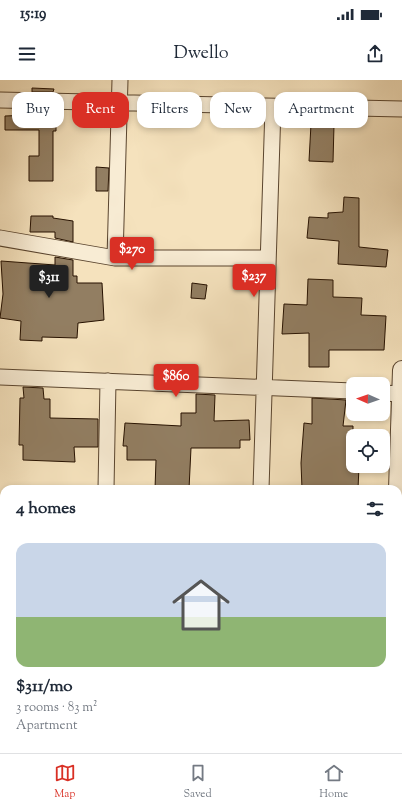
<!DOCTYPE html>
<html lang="en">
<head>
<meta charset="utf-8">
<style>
	body { margin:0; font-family:"Sorts Mill Goudy",serif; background:#f6f6f7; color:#1f2937; height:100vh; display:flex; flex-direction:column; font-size:15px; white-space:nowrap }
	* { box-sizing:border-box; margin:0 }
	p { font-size:13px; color:#747a83 }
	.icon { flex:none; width:22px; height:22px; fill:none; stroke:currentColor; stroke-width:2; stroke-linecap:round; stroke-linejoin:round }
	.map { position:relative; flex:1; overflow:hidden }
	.sheet { position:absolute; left:0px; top:405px; width:402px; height:268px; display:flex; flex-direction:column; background:#fff; border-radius:12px 12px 0 0; box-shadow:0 2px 6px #0003 }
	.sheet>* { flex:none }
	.banner { position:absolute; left:12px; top:12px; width:378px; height:36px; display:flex; gap:8px }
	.needle { width:26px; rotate:272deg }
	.controls { position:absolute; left:346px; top:297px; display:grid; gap:8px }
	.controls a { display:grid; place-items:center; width:44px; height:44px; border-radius:8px; background:#fff; box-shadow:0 2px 6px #0003; font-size:20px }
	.price { position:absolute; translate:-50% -34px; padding:0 9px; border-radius:4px; background:#d93025; color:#fff; font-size:13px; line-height:26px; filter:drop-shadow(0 1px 2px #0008) }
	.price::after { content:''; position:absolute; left:50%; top:24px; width:12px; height:9px; margin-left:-6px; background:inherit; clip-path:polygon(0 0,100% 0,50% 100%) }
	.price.active { background:#222; color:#fff }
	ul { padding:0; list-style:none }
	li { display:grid; align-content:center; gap:8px; height:212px; padding:0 16px }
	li+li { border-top:1px solid #e0e1e3 }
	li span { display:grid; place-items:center; height:124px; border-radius:12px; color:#555 }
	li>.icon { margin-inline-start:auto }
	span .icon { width:72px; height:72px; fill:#fffc; stroke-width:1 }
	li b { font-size:17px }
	h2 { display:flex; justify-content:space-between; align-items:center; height:48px; padding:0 16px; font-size:17px }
	.chip { padding:0 14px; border-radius:12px; background:#fff; box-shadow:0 2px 6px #0003; font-size:14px; line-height:36px }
	.chip.active { background:#d93025; color:#fff }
	.status { display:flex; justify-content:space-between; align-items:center; height:28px; padding:0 20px; background:#fff; direction:ltr }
	.status svg { height:11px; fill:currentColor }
	header { display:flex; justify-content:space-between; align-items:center; height:52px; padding:0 16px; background:#fff; font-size:18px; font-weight:600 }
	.dock { display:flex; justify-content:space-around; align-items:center; height:56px; border-top:1px solid #e0e1e3; background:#fff; font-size:11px; color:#747a83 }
	.dock a { display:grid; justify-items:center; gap:2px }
	.dock .active { color:#d93025 }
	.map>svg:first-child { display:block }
	.building { fill:#927e62; stroke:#261100 }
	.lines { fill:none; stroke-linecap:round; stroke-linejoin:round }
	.minor-casing { stroke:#5a452f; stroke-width:17 }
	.tertiary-casing { stroke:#5a452f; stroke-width:20 }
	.minor { stroke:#f8ecd4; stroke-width:15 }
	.tertiary { stroke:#f8ecd4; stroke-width:18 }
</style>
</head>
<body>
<div class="status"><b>15:19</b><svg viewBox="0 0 49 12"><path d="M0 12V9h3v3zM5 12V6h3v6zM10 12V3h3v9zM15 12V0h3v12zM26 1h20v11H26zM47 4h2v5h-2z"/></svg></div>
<header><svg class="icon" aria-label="menu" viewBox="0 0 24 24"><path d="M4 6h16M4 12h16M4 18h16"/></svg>Dwello<svg class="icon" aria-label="share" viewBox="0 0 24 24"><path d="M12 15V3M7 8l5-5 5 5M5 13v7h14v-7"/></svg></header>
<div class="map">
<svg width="402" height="673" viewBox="0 0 402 673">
	<rect width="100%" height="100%" fill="#f5e2bd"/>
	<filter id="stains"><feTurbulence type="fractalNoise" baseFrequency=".005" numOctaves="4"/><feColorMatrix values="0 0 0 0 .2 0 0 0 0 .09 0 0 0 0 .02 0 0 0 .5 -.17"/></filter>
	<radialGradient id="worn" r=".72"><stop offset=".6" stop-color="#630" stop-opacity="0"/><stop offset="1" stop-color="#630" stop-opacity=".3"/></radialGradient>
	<path class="building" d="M32 8 54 9 53 12H32Z
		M32 30H56V51H53V101H29V76H39V50H5V36L31 35Z
		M311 44 334 45 333 82 309 81Z
		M96 87 109 88 108 111H96Z
		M344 117 359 118V167L388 170 386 187 338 184 339 161 307 158 309 137 328 138V133L343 132Z
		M31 136H53V138L73 141V162L55 158V152H30Z
		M55 177 73 180V196H77V203H102L104 240 78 243 77 258 42 257V261L20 260 21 241 0 238 3 214 1 181 55 185Z
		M308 199 333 200V217L362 218 361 235 386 236 384 270H329V287H309V253L282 254 284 224 307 225Z
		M192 203 207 205 205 219 191 218Z
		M23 307 43 308 44 319H50V338L98 339V367H74L75 382 23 380V365H19L20 318H24Z
		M196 314 215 315 214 341 249 340 250 360H240V368H191L189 409H155L156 380H127V366H123L125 343 181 346V333H196Z
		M312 318 346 320 343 346H353V386H359L358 409H302L301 383 304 343 312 344Z"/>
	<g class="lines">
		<g class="minor-casing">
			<path id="minor" d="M0 20C134 22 268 27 402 29
				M0 158 115 178H268
				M115 178 120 0
				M0 297 353 311
				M383 313 402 314
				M106 409 108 301
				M261 409 273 27
				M0 545 4 546
				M398 556 402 557
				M18 673V669
				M137 673V669
				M253 673V669"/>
		</g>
		<g class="tertiary-casing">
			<path id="tertiary" d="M398 409 402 290
				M389 673 390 669"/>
		</g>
		<use href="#minor" class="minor"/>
		<use href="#tertiary" class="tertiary"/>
	</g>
	<rect width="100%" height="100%" filter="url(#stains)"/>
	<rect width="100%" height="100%" fill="url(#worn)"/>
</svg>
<div class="controls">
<a><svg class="needle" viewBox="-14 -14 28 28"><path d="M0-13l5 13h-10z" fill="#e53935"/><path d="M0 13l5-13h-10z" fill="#747a83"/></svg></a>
<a><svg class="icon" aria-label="locate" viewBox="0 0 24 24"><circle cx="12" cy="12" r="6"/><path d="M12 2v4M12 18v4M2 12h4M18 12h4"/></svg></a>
</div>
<b class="price" style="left:132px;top:191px">$270</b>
<b class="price" style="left:254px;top:218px">$237</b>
<b class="price active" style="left:49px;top:219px">$311</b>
<b class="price" style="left:176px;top:318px">$860</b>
<div class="banner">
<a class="chip">Buy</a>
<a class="chip active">Rent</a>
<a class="chip">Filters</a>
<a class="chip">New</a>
<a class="chip">Apartment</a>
</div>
<section class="sheet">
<h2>4 homes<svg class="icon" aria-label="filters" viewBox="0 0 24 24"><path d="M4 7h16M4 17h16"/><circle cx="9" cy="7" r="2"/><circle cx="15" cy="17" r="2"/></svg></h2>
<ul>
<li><span style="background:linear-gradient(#c9d6e8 60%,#8fb573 0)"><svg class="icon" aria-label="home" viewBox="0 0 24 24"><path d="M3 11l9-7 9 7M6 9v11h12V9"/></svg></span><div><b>$311/mo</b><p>3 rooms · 83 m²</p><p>Apartment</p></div></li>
</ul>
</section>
</div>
<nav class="dock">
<a class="active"><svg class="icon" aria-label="map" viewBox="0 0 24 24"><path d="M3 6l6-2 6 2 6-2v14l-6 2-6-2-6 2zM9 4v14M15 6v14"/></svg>Map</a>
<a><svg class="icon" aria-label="saved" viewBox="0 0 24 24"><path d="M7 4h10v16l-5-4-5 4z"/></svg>Saved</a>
<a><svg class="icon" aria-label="home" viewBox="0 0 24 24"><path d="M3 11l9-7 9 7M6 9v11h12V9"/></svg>Home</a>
</nav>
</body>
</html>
